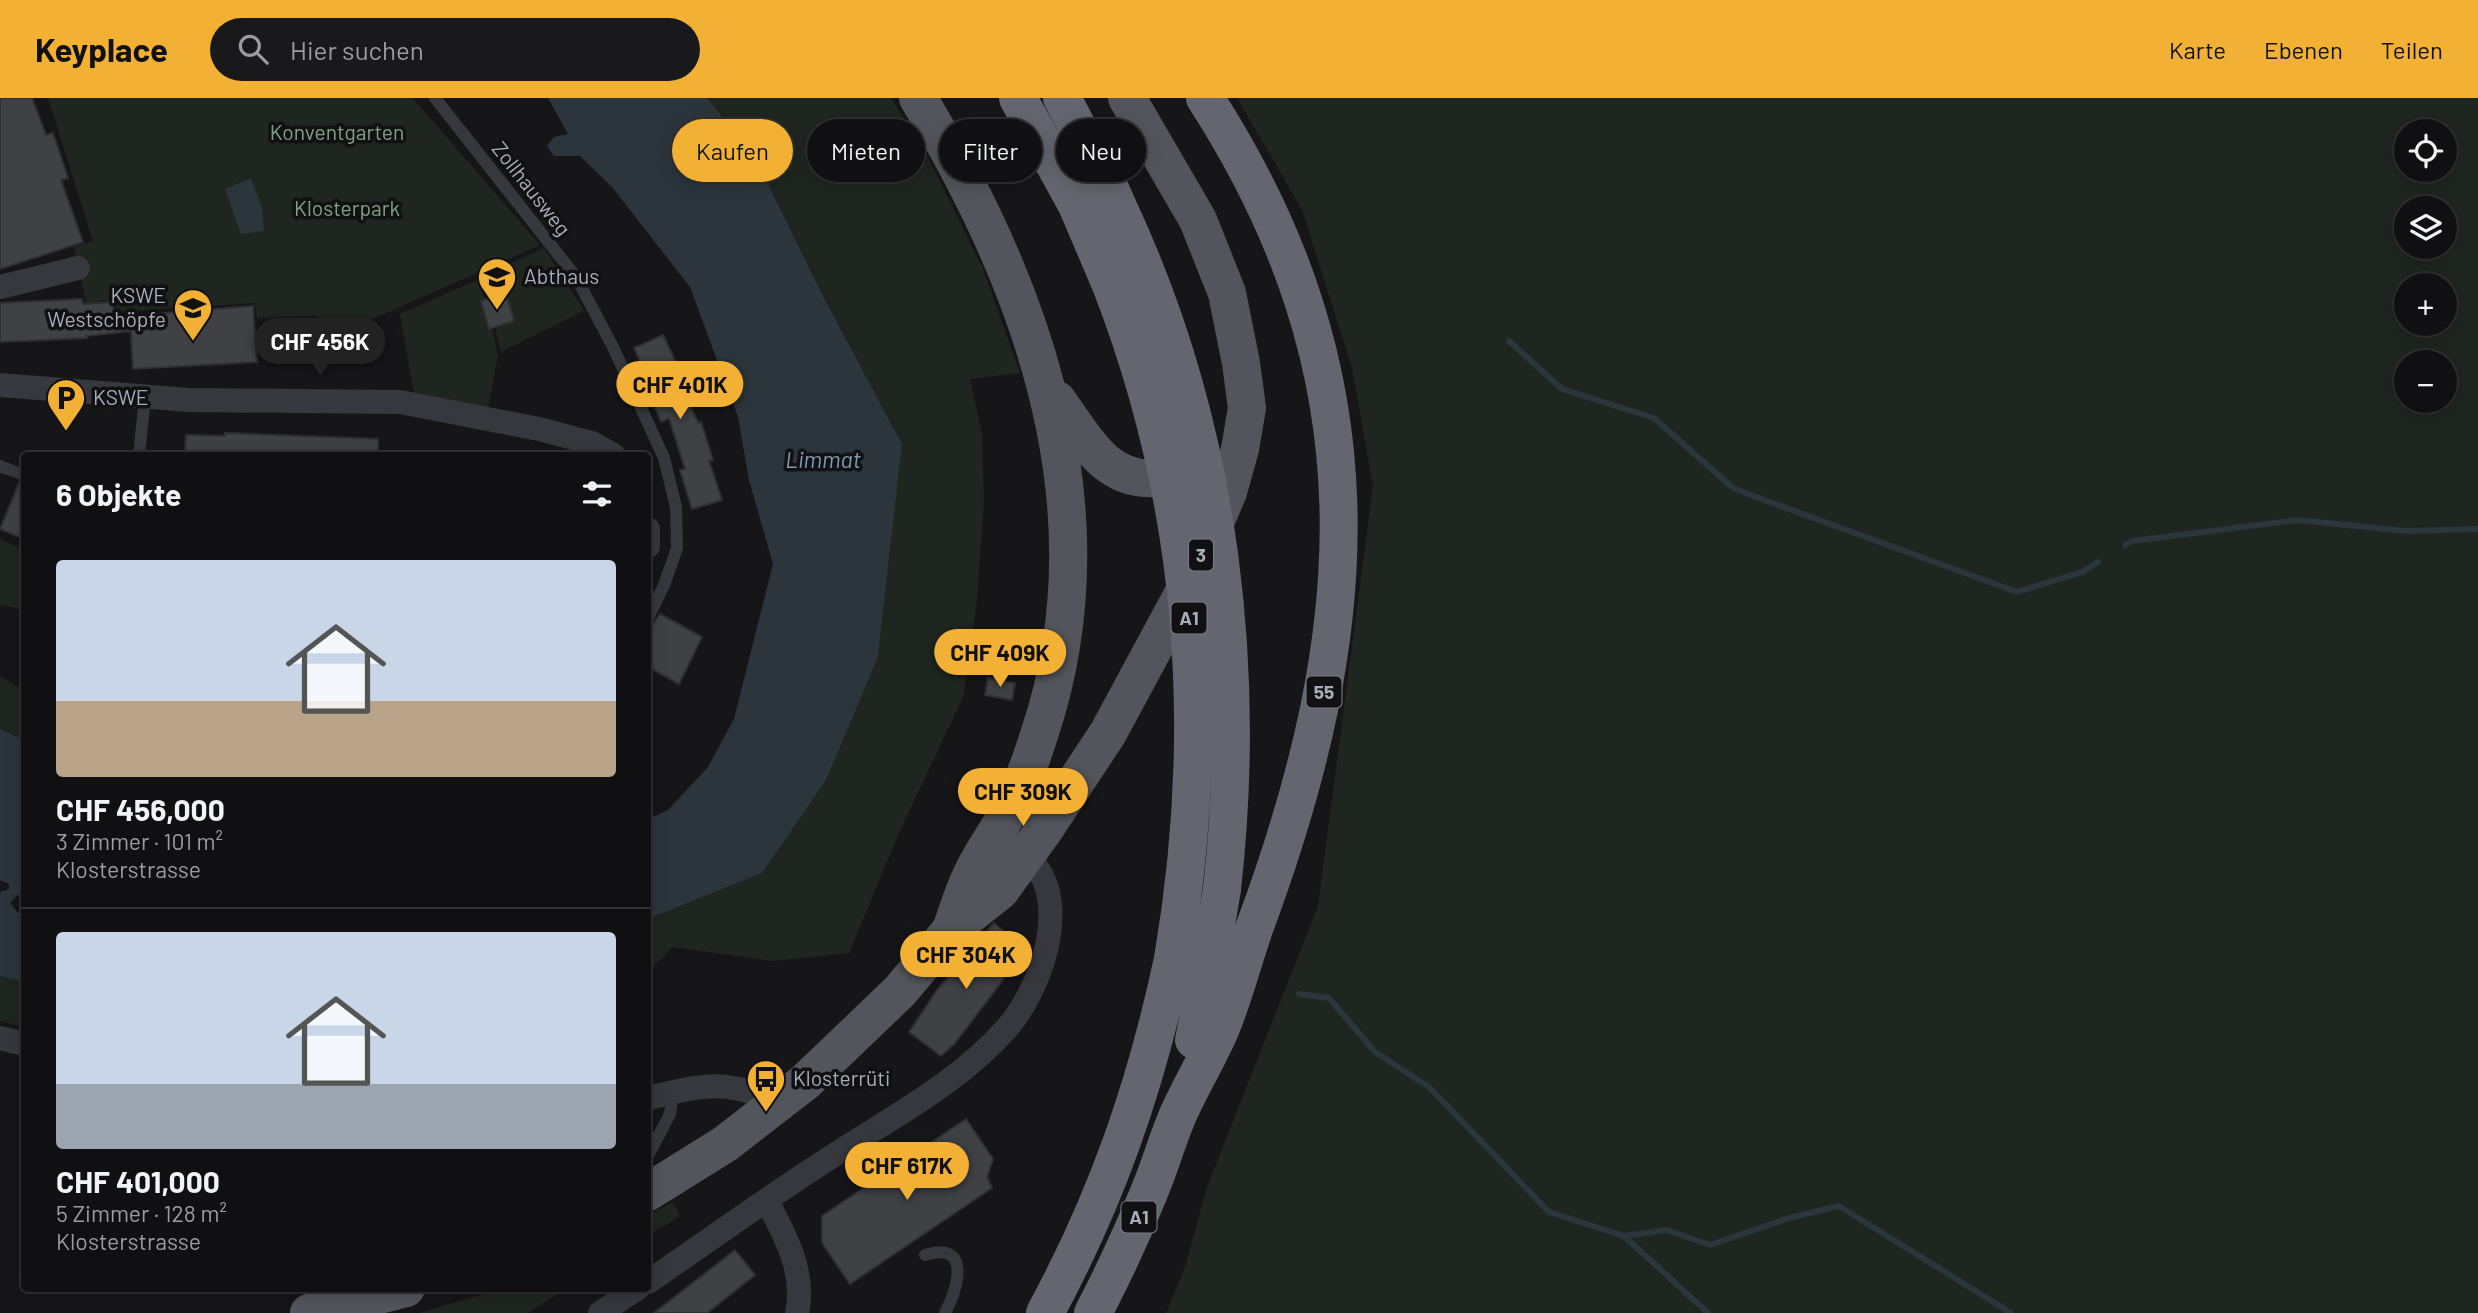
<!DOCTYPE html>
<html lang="de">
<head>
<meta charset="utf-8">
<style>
	body { margin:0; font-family:Barlow,sans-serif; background:#19191b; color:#f1f3f6; height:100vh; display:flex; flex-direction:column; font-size:26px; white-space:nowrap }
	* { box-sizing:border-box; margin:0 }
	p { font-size:23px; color:#9c9d9f }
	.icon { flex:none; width:38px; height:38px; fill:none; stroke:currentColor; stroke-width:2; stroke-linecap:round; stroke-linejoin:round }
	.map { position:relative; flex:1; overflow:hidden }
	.side { position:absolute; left:21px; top:354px; width:630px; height:840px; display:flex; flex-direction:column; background:#101012; border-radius:7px; box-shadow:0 4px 18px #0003,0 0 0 2px #303032 }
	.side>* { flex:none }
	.guide { position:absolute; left:672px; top:21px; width:665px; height:63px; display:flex; gap:14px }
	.controls { position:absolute; left:2394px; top:21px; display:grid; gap:14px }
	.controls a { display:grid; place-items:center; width:63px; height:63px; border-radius:50%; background:#101012; box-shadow:0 4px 18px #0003,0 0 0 2px #303032; font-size:35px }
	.price { position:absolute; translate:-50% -60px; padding:0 16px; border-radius:24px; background:#f2b134; color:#111; font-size:23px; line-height:46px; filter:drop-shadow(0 2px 4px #0008) }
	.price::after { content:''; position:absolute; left:50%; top:42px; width:21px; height:16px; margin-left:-10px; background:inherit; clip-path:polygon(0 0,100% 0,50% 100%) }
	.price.selected { background:#222; color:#fff }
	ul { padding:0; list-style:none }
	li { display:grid; align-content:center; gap:14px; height:371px; padding:0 35px }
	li+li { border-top:2px solid #303032 }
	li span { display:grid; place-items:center; height:217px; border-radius:7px; color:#555 }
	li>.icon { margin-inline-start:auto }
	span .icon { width:126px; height:126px; fill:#fffc; stroke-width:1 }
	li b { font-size:30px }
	h2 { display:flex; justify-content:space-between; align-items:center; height:84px; padding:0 35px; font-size:30px }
	.tag { padding:0 24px; border-radius:32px; background:#101012; box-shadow:0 4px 18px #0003,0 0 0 2px #303032; font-size:24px; line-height:63px }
	.tag.selected { background:#f2b134; color:#111 }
	header { display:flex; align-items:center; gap:42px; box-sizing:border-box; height:98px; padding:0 35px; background:#f2b134; color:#111 }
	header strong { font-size:33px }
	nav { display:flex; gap:38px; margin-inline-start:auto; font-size:24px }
	.search { width:490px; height:63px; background:#19191b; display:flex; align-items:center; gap:18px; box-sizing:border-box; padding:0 24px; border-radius:38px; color:#9c9d9f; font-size:26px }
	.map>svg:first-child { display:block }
	.green { fill:#1e261f; fill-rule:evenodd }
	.water { fill:#2c353c }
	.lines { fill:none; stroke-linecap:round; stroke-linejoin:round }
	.stream { stroke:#2c353c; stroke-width:6 }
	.building { fill:#404145; stroke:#303034; stroke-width:2 }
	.service { stroke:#37383d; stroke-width:12 }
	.minor { stroke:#37383d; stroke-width:24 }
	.primary { stroke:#53555c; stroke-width:38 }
	.motorway { stroke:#63666e; stroke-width:38 }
	.motorway-bridge { stroke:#63666e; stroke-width:38 }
	.labels { text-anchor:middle; stroke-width:7; stroke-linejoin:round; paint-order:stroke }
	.shield { fill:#111113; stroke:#7b7e86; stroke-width:2 }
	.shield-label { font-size:19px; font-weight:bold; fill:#a8adb8 }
	.park-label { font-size:21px; fill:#7fa381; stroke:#111113 }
	.street-label { font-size:21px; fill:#a8adb8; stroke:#111113 }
	.poi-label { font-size:21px; fill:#a8adb8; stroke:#111113; text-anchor:start }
	.water-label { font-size:23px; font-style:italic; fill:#7f9bb3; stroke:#111113 }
</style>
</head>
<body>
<header>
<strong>Keyplace</strong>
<div class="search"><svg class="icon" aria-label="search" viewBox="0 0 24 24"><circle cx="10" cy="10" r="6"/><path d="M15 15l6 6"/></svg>Hier suchen</div>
<nav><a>Karte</a><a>Ebenen</a><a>Teilen</a></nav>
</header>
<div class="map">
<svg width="2478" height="1215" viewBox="0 0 2478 1215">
	<rect width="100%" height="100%" fill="#161618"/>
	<path class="green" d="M48 0H413L540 147 348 232 314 218 257 220 255 205 115 214 114 202 86 205 74 149 93 143Z
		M707 0H891L925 53 983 171 1020 275 970 281 982 336 984 404 977 502 964 597 899 735 849 855 773 863 672 849 648 875V821L762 775 878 559 902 346 821 194 755 59Z
		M1237 0H2478V1215H1166L1185 1169 1207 1089 1318 808 1373 388 1352 270 1302 112ZM2445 33V72H2406V33ZM2445 110V149H2406V110ZM2406 187H2445V226H2406ZM2445 264V303H2406V264Z
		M544 150 584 213 501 254 495 229 514 223 506 196 487 201 479 180Z
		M477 182 485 201 481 203 489 230H492L498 257 488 310 414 296 400 216Z
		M0 441 24 452V513L0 506Z
		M0 578 24 592V642L0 631Z
		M0 878 24 884V929L0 923Z
		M673 1104 680 1118 648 1138V1117Z
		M503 1190H567L528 1215H419Z"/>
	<path class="water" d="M548 0H707L755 59 821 194 902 346 878 559 826 682 762 775 648 821V721L668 712 708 669 734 621 773 466 749 382 738 319 690 189 612 89 580 58H554L547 48 554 39 568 36Z
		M251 80 262 110 264 133 241 136 225 91Z
		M0 631 24 642V799L17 797 10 805 24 822V884L0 878V794L9 791V786L0 782Z"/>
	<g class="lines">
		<path class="stream" d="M1509 243 1562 291 1654 320 1733 390 1767 403 2017 494 2082 474 2098 464
			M2125 447 2132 443 2298 422 2406 433 2478 431
			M1299 896 1329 900 1375 954 1429 989 1549 1114 1624 1138 1708 1215
			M1624 1138 1667 1132 1710 1147 1789 1120 1839 1108 2011 1215"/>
	</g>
	<path class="building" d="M0 0H32L46 37 53 35 68 80 61 82 83 144 0 171Z
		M506 195 514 223 489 231 481 203Z
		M82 201 83 206 113 204 114 219 253 208 257 264 133 271 131 233 86 238 87 240 0 244V205Z
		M663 237 679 271 675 273 698 325 701 324 713 362 709 363 722 402 692 411 680 372 685 371 669 320 661 324 645 286 650 284 634 250Z
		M225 335 378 341V357H185L186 337 225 338Z
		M19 385 24 386V441L0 431Z
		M660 516 702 539 679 586 648 569V533Z
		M988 580 1015 585 1012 602 985 597Z
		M994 825 1021 848 1003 882 955 945 941 958 909 934 937 892Z
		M966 1021 993 1061 987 1079 992 1090 850 1186 822 1145V1118Z
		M735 1152 755 1177 707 1215H654Z"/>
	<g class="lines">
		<path class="service" d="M435 0 576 179 613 249 664 360 676 409 677 450 664 487 648 520
			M139 357 145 299
			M0 368 24 377
			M648 1058 670 1016 673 994
			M925 1157C972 1142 958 1191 945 1215"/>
		<path class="minor" d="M0 189 78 170
			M0 287 189 302 400 304 539 331 592 345 613 357
			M648 431V448
			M0 940 24 946
			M648 1000C703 987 726 980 779 1005
			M767 1103C785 1137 806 1175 797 1215
			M648 1184C708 1143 767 1100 828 1061 889 1021 959 985 1007 930 1039 894 1070 810 1035 767 1030 761 1021 756 1014 751
			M600 1215 638 1190"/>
		<path class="primary" d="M918 0C1034 190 1113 414 1040 634 1032 660 1023 685 1011 708 1000 731 985 750 974 772 964 791 958 812 951 832
			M1057 302C1083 337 1104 384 1155 380 1169 379 1185 374 1195 364
			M648 1094 725 1046 805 984 900 893 951 832 1000 793 1044 732 1108 635 1190 483 1228 394 1240 351 1247 310 1241 265 1227 195 1198 122 1127 0
			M309 1215 406 1190"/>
		<path class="motorway" d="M1018 0 1077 107 1111 187
			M1062 0 1110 91 1131 138
			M1194 942 1209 869 1222 791
			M1045 1215C1107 1101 1146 988 1173 861
			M1093 1215C1114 1175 1133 1134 1150 1092 1160 1068 1167 1043 1177 1019 1190 989 1207 962 1220 932 1234 899 1243 862 1255 828 1365 531 1384 277 1205 0"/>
		<path class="motorway-bridge" d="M1131 138C1220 342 1247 570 1222 791
			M1111 187C1196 406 1212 631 1173 861"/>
	</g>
	<defs>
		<g id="school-pin" transform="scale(2.0125)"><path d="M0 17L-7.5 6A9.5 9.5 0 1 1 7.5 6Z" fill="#f2b134" stroke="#111113"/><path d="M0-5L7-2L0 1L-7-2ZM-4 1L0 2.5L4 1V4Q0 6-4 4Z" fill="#111"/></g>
		<g id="parking-pin" transform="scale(2.0125)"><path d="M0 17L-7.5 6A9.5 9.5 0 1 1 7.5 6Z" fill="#f2b134" stroke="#111113"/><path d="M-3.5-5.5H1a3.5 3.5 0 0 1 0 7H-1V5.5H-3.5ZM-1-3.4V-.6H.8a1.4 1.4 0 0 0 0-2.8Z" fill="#111"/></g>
		<g id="bus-pin" transform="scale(2.0125)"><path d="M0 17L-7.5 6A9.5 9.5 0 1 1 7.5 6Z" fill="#f2b134" stroke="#111113"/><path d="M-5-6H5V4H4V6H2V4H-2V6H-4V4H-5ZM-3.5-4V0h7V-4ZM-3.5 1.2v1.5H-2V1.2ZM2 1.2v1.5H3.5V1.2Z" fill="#111"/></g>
	</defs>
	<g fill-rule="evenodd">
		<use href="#school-pin" x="497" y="179"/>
		<use href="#school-pin" x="193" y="210"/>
		<use href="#parking-pin" x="66" y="300"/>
		<use href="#bus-pin" x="766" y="981"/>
	</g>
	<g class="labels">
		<g class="shield">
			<rect x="1189" y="441.5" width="24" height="31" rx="5"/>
			<rect x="1171.5" y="504.5" width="35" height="31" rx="5"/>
			<rect x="1306.5" y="578.5" width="35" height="31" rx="5"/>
			<rect x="1121.5" y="1103.5" width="35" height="31" rx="5"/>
		</g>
		<g class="shield-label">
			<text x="1201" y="464">3</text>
			<text x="1189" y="527">A1</text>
			<text x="1324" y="601">55</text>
			<text x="1139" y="1126">A1</text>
		</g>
		<g class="park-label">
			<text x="337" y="42">Konventgarten</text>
			<text x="347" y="118">Klosterpark</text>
		</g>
		<g class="street-label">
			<text transform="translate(531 91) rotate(52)" y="7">Zollhausweg</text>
		</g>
		<g class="poi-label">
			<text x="524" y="186">Abthaus</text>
			<text x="166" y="205" text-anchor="end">KSWE<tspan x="166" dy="24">Westschöpfe</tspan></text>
			<text x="93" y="307">KSWE</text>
			<text x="793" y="988">Klosterrüti</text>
		</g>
		<g class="water-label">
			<text x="823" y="370">Limmat</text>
		</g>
	</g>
</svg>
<div class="controls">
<a><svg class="icon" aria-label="locate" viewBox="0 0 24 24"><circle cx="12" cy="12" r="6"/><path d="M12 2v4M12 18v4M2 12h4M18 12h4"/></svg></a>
<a><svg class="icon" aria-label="layers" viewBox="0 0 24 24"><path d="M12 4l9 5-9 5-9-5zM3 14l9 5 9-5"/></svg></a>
<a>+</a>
<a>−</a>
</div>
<b class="price selected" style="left:320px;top:280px">CHF 456K</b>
<b class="price" style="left:680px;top:323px">CHF 401K</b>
<b class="price" style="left:1000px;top:591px">CHF 409K</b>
<b class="price" style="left:1023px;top:730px">CHF 309K</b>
<b class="price" style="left:966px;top:893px">CHF 304K</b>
<b class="price" style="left:907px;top:1104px">CHF 617K</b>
<div class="guide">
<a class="tag selected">Kaufen</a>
<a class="tag">Mieten</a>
<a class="tag">Filter</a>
<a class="tag">Neu</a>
</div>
<section class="side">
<h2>6 Objekte<svg class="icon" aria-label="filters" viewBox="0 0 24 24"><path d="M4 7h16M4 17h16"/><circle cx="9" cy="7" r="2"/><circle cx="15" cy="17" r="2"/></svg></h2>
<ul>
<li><span style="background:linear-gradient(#c9d6e8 65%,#b9a48a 0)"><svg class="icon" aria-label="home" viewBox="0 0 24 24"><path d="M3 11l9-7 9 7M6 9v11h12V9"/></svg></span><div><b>CHF 456,000</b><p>3 Zimmer · 101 m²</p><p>Klosterstrasse</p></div></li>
<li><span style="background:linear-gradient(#c9d6e8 70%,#9aa5b1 0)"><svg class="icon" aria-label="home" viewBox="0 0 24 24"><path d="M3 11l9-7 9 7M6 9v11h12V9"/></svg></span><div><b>CHF 401,000</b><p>5 Zimmer · 128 m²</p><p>Klosterstrasse</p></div></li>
</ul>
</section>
</div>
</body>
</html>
